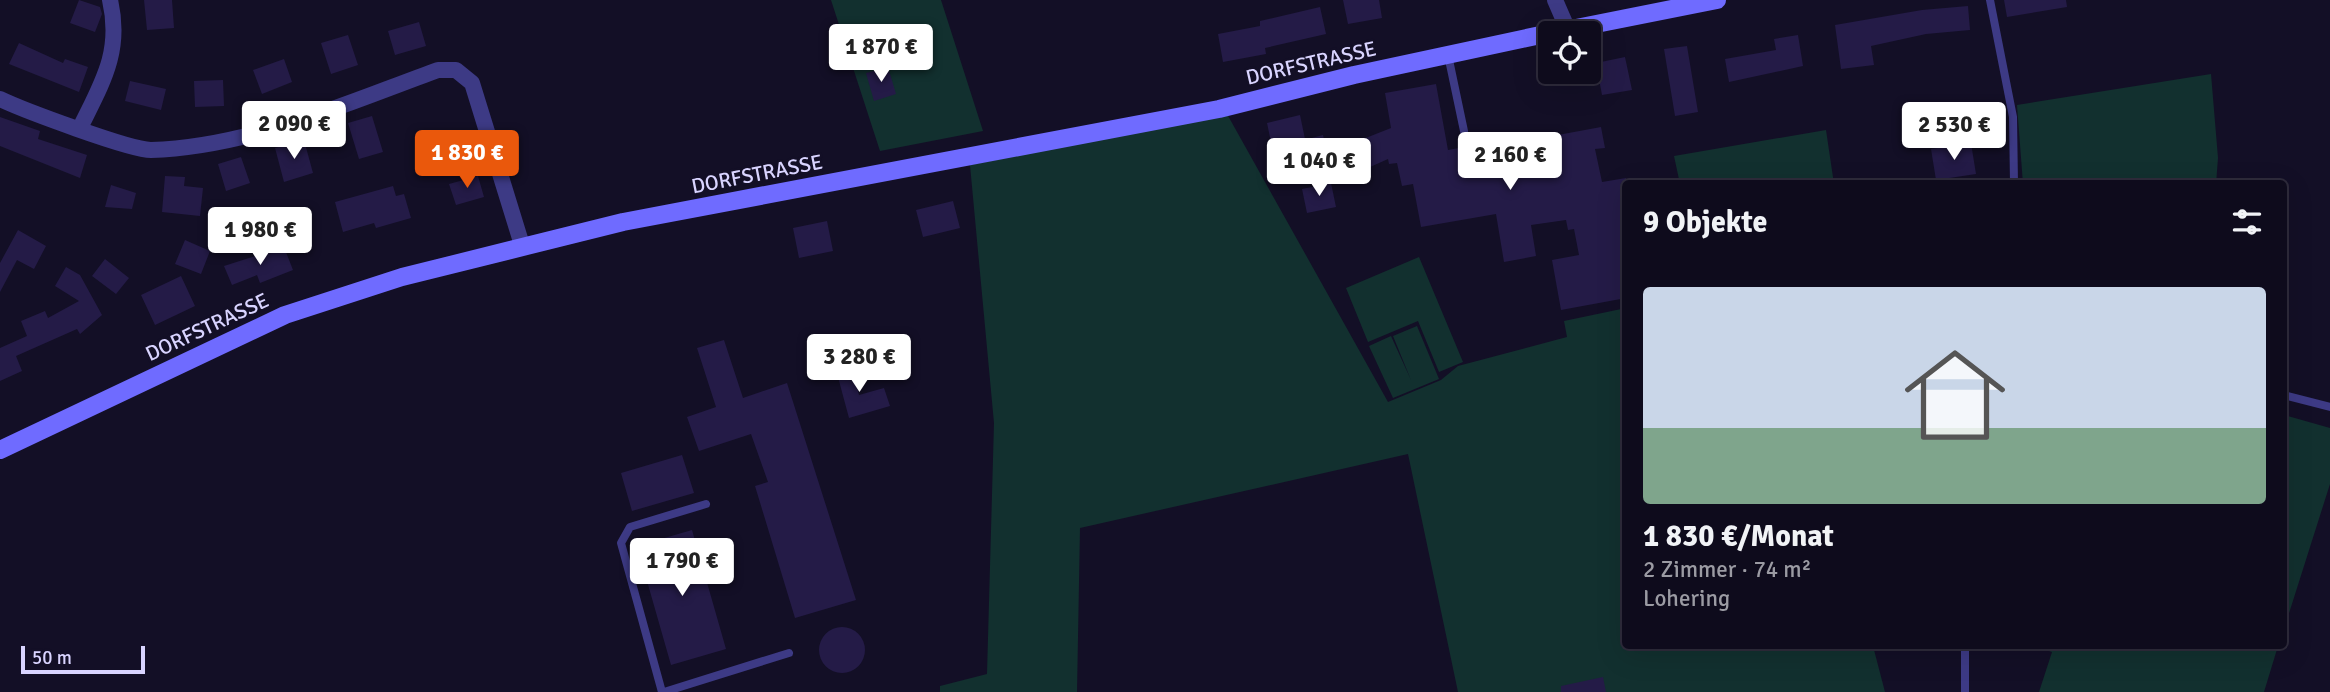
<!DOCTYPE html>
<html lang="de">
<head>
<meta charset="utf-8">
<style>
	body { margin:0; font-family:Signika,sans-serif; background:#171425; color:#f1f3f6; height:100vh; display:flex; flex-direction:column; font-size:26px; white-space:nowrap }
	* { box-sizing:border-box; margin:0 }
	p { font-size:23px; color:#9b9ba3 }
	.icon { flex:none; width:38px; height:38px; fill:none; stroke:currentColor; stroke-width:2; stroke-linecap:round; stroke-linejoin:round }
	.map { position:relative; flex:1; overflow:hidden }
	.panel { position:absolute; left:1622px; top:180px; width:665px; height:469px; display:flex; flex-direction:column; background:#0e0b1c; border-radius:7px; box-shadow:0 7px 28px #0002,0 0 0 2px #2e2b3b }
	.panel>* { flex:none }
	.buttons { position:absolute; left:1538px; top:21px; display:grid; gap:14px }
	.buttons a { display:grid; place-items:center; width:63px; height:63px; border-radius:7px; background:#0e0b1c; box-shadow:0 7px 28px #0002,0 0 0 2px #2e2b3b; font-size:35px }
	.scale { position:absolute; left:21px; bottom:18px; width:124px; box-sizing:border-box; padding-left:7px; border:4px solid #d9d4ff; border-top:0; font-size:19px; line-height:24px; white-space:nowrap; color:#d9d4ff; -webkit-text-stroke:5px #130f26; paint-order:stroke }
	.price { position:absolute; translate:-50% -60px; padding:0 16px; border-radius:7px; background:#fff; color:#222; font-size:23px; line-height:46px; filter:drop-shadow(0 2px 4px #0008) }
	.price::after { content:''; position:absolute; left:50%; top:42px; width:21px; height:16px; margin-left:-10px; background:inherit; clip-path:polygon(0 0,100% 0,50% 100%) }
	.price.current { background:#ea580c; color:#fff }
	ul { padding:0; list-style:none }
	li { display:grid; align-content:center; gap:14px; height:371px; padding:0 21px }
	li span { display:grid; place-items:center; height:217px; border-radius:7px; color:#555 }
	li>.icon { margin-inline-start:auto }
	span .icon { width:126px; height:126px; fill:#fffc; stroke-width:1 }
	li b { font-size:30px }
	h2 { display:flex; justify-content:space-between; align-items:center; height:84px; padding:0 21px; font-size:30px }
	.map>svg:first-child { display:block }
	.green { fill:#12302f }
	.building { fill:#241b47 }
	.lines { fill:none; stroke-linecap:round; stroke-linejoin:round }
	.lane { stroke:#3d3a85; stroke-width:8 }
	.street { stroke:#3d3a85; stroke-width:16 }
	.secondary { stroke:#6f6bff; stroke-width:18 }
	.labels { text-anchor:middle; stroke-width:5; stroke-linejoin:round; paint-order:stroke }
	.street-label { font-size:21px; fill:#d9d4ff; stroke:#130f26 }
</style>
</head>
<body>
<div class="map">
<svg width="2330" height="692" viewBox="0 0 2330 692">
	<rect width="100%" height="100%" fill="#130f26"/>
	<path class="green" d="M831 0H941L983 131 880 151Z
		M2211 74 2218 158 2216 184H2023L2017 105Z
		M1227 114 1388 402 1441 380 1458 366 1567 337 1564 321 1626 308V646H1873L1885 692H1458L1408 454 1080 528 1077 692H940V686L987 674 994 423 970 165Z
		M1826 130 1834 184H1680L1674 156Z
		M1419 257 1463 362 1439 372 1418 321 1368 342 1346 288Z
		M1417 326 1439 379 1393 398 1369 346 1391 336 1411 380 1393 336Z
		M2284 415 2330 428V484L2284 629Z
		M2034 646H2278L2264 692H2039L2052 652Z"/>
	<path class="building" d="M79 0 100 7 102 14 95 32 70 23Z
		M144 0H172L174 28 147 30Z
		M1343 0H1379L1382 18 1348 24Z
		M2004 0H2066L2067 7 2007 17Z
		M1968 6 1970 30 1926 34 1871 46 1874 65 1841 69 1835 25 1922 10Z
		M1320 7 1326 34 1265 48 1266 54 1223 62 1218 34 1260 26V21Z
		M419 22 426 46 395 55 388 31Z
		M348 35 358 65 331 74 321 43Z
		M1798 35 1803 66 1729 82 1725 59 1776 50 1774 39Z
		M19 43 63 63 65 59 88 67 79 92 9 64Z
		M899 46 902 60 889 64 885 50Z
		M1687 46 1698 112 1675 116 1664 49Z
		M1625 57 1632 90 1602 95 1596 63Z
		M284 59 292 82 262 94 253 70Z
		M888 67 896 94 874 101 866 73Z
		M223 80 224 106 195 107 194 81Z
		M130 81 166 89 161 110 125 101Z
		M1436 84 1448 150 1486 143 1491 168 1502 166 1504 179 1536 173 1531 140 1601 127 1605 148 1595 149 1602 182 1626 178V298L1561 310 1552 260 1579 255 1574 229 1568 230 1566 220 1531 225 1536 256 1504 262 1496 214 1421 227 1413 184 1402 186 1397 163 1389 164 1388 159 1350 176 1338 149 1391 128 1385 93Z
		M1300 115 1305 139 1272 147 1267 123Z
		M372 116 383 152 359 159 348 123Z
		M0 117 40 131 38 139 87 155 80 178 0 146Z
		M1323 135 1327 151 1312 155 1308 139Z
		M304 140 313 173 284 182 275 148Z
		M1971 143 1976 174 1936 180 1931 149Z
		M241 157 250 183 226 191 218 164Z
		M165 176 185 177 184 186 203 188 200 216 162 212Z
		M478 176 484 197 456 205 449 184Z
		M1331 183 1336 207 1307 213 1302 189Z
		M111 185 136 193 132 209 105 207Z
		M393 186 396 196 404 194 411 218 376 228 374 223 343 232 335 202Z
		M953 201 960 228 923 237 916 210Z
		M827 221 833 251 799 258 793 228Z
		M18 230 46 246 34 269 17 260 0 292V263Z
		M185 240 210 251 201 274 175 264Z
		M284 247 293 270 260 283 257 275 232 285 224 266Z
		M105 259 129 278 116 294 92 276Z
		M66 267 80 275 102 315 80 334 77 329 16 356 22 371 0 381V348L27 336 21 321 45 311 48 318 79 301 55 286Z
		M181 276 195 306 155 325 141 295Z
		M724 340 743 398 787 383 856 600 795 618 755 486 768 482 751 434 699 451 687 417 716 407 697 348Z
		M850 361 859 395 884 388 890 406 849 418 835 366Z
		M682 455 694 493 632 511 621 473Z
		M692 530 726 649 671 665 637 546Z
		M819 650a23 23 0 1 1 46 0a23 23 0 1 1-46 0Z
		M1603 677 1606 692H1561V686Z"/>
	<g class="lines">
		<path class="lane" d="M1990 0 2013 117 2014 184
			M1448 55 1464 131
			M2284 395 2330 407
			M662 692 621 543 630 527 706 504
			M664 692 789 653
			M1965 692V646"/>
		<path class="street" d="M1555 0 1568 30
			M0 99C23 110 130 150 151 150 250 147 347 103 438 70H456L472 83 522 245
			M80 128C102 83 122 52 110 0"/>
		<path class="secondary" d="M1551 33 1717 0
			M0 450 285 315 402 277 623 222 1219 109 1354 75 1550 33"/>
	</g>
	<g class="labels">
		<g class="street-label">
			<text transform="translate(1311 63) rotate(-13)" y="7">DORFSTRASSE</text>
			<text transform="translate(757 174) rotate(-11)" y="7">DORFSTRASSE</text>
			<text transform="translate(207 327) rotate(-25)" y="7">DORFSTRASSE</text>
		</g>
	</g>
</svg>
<div class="buttons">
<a><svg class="icon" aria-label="locate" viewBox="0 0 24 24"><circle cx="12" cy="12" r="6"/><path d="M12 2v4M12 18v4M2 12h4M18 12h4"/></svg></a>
</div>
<div class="scale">50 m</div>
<b class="price" style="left:881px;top:84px">1 870 €</b>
<b class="price" style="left:294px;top:161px">2 090 €</b>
<b class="price" style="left:1954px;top:162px">2 530 €</b>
<b class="price current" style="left:467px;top:190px">1 830 €</b>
<b class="price" style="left:1510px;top:192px">2 160 €</b>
<b class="price" style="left:1319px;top:198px">1 040 €</b>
<b class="price" style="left:260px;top:267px">1 980 €</b>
<b class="price" style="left:859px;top:394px">3 280 €</b>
<b class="price" style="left:682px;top:598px">1 790 €</b>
<section class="panel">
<h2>9 Objekte<svg class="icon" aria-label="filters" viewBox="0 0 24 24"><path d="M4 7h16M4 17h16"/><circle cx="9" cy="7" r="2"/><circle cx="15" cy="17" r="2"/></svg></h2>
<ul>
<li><span style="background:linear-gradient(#c9d6e8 65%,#7fa58c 0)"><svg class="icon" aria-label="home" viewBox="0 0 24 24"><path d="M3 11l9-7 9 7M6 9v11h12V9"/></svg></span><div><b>1 830 €/Monat</b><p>2 Zimmer · 74 m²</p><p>Lohering</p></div></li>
</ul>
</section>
</div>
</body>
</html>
